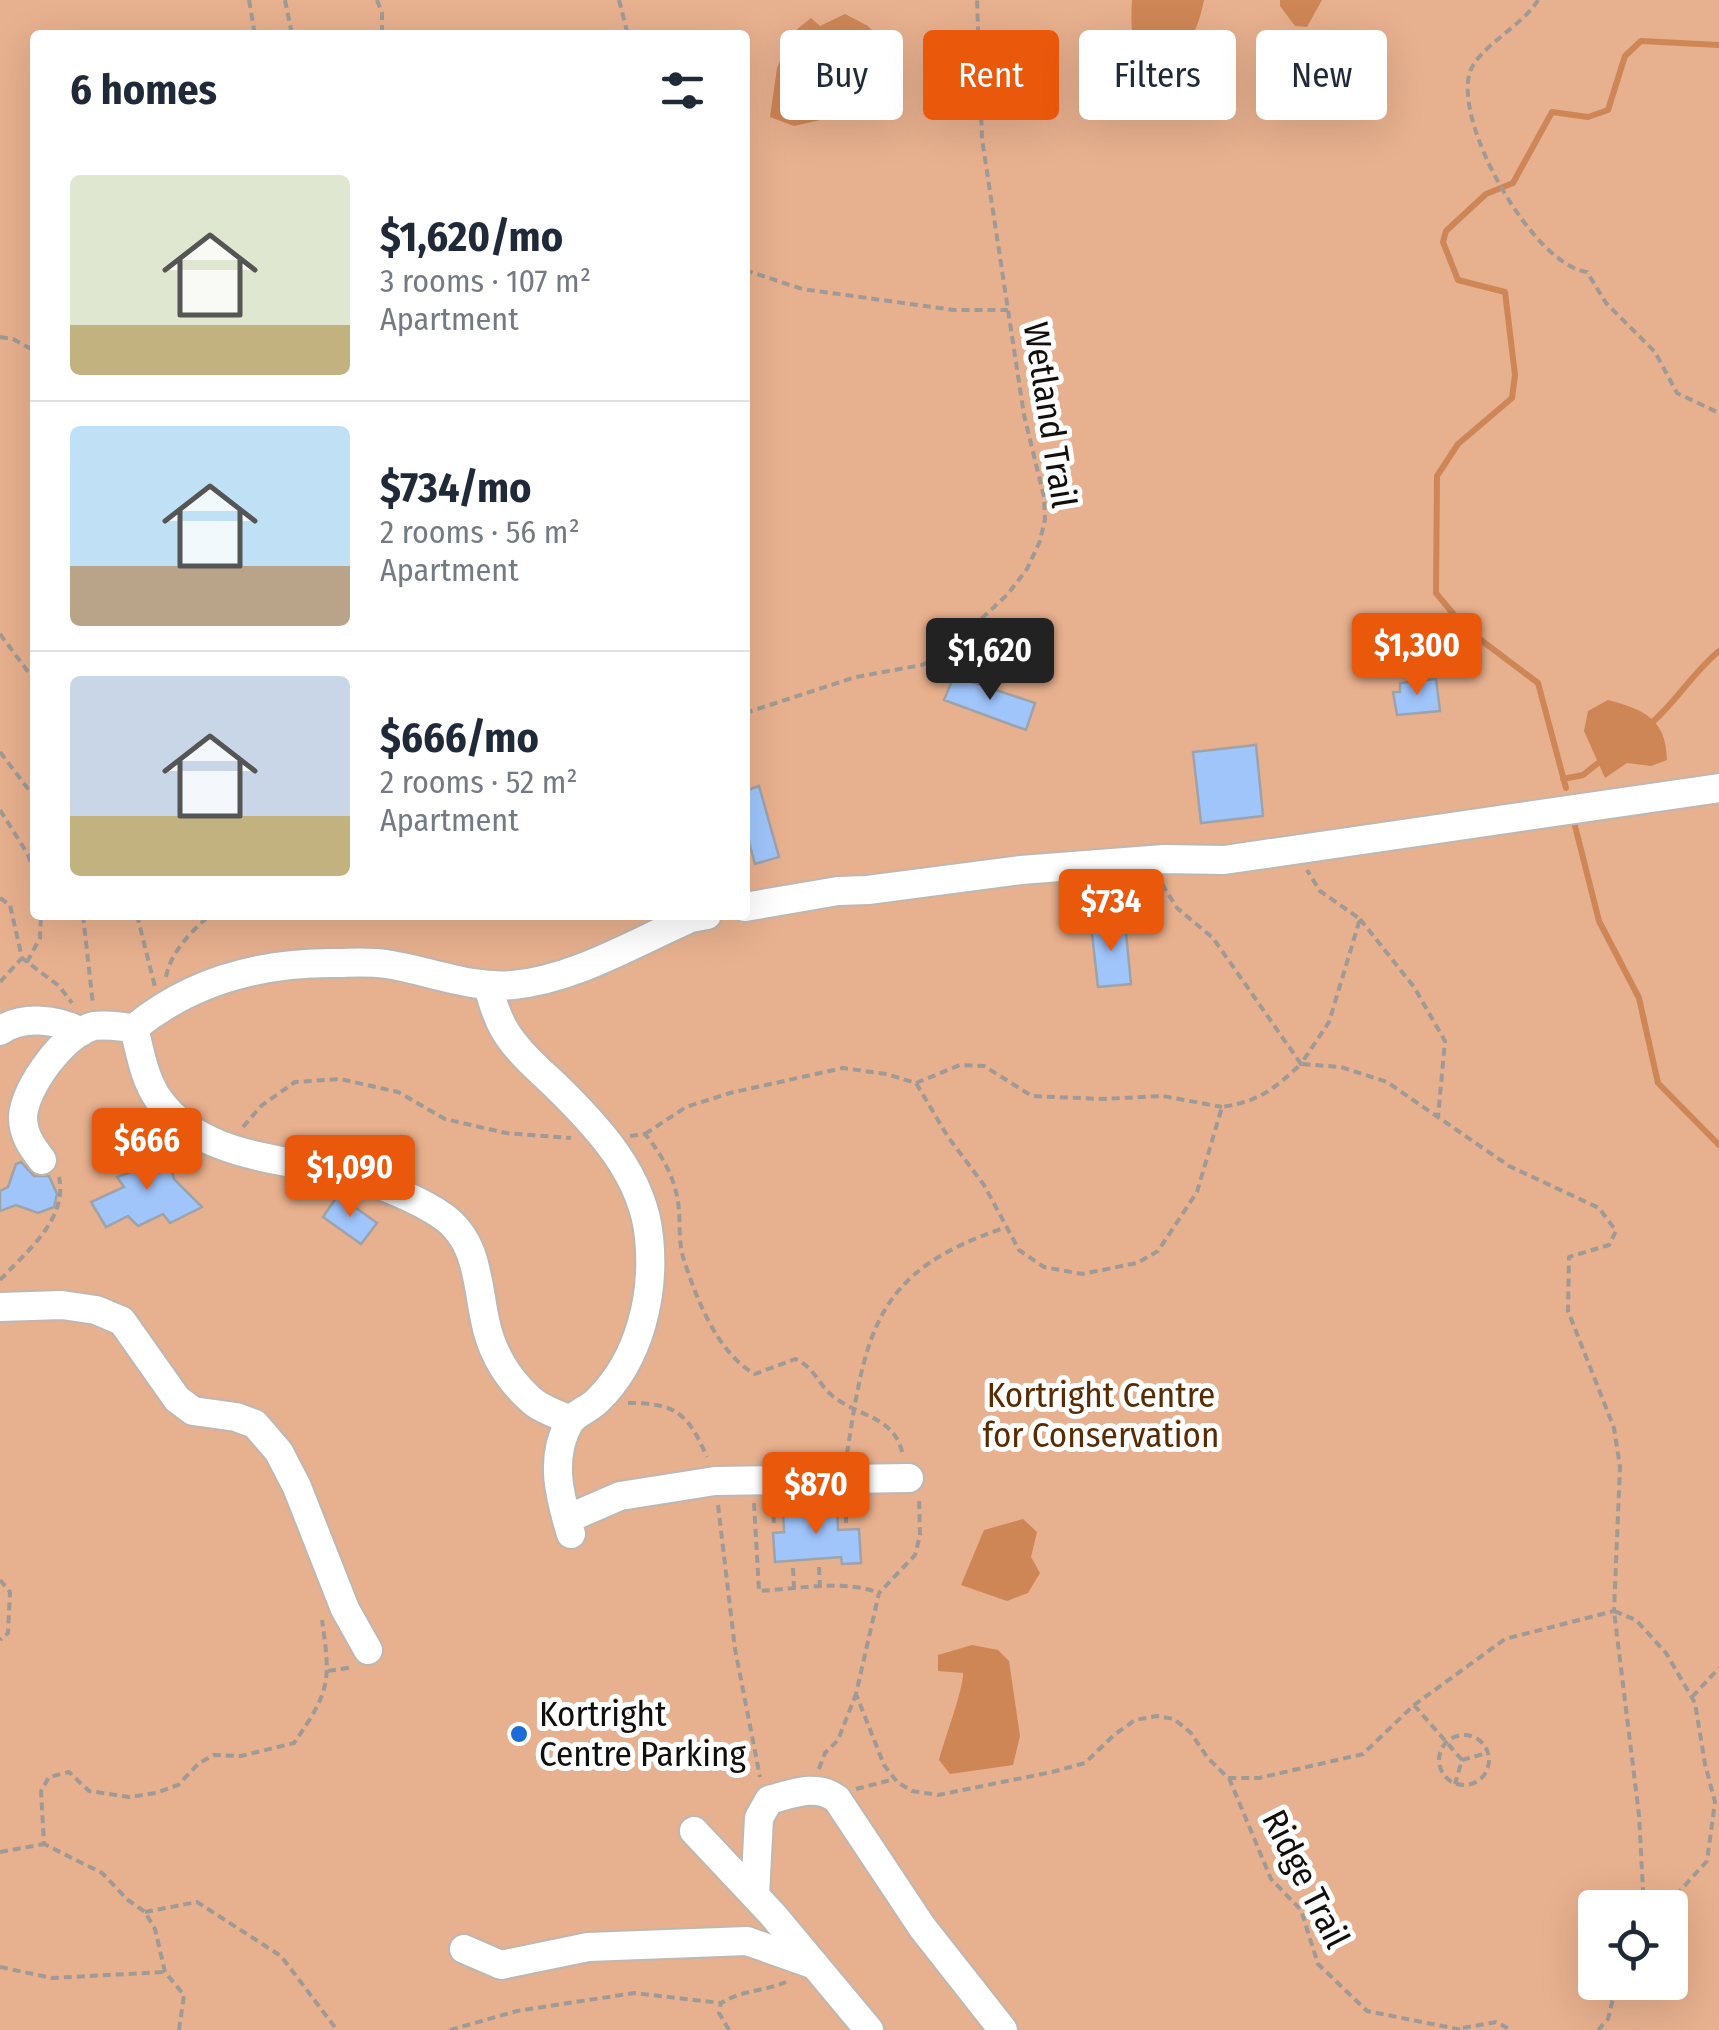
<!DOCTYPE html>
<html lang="en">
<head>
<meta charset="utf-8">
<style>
	body { margin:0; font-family:"Fira Sans Condensed",sans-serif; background:#f2f2f3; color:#1f2937; height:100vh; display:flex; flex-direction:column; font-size:38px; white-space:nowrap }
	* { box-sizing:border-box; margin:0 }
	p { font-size:32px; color:#747a83 }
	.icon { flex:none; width:55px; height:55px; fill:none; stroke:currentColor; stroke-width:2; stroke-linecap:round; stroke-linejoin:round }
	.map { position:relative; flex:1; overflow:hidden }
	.details { position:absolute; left:30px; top:30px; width:720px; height:890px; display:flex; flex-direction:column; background:#fff; border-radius:10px; box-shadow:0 10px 40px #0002 }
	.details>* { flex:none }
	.hud { position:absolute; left:780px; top:30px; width:788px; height:90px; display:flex; gap:20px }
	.buttons { position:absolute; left:1578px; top:1890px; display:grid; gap:20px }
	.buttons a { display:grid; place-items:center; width:110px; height:110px; border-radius:10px; background:#fff; box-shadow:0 10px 40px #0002; font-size:50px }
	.price { position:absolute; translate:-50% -85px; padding:0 22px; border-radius:10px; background:#ea580c; color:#fff; font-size:32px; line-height:65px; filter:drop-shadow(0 2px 5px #0008) }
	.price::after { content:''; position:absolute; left:50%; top:60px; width:30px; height:22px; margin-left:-15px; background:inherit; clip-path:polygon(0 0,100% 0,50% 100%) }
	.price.active { background:#222; color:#fff }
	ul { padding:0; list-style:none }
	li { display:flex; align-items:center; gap:30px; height:250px; padding:0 40px }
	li+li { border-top:2px solid #e0e1e3 }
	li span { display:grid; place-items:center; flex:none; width:280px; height:200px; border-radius:10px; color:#555 }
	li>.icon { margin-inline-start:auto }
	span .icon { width:120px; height:120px; fill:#fffc; stroke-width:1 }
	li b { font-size:42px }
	h2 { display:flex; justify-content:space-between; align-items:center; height:120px; padding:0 40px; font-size:42px }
	.pill { padding:0 35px; border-radius:10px; background:#fff; box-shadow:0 10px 40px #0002; font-size:35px; line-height:90px }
	.pill.active { background:#ea580c; color:#fff }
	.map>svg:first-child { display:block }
	.green { fill:#e7b08e; fill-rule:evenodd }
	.water { fill:#ce8656 }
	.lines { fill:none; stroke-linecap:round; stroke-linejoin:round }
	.stream { stroke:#ce8656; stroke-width:6 }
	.building { fill:#a0c5fb; stroke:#9ea2a9; stroke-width:2.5 }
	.minor-casing { stroke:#beb7b2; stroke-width:32 }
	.path { stroke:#a09a96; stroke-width:4; stroke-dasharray:8 5; stroke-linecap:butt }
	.minor { stroke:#fff; stroke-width:28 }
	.poi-dot { fill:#1d6bd6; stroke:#fff; stroke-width:4 }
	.labels { text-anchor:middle; stroke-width:10; stroke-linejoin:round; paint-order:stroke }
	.street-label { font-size:35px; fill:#110f0d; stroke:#fff }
	.park-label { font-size:35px; fill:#592b03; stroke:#fff }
	.poi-label { font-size:35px; fill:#110f0d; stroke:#fff; text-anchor:start }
</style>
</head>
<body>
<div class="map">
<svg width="1719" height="2030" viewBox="0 0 1719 2030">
	<rect width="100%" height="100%" fill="#e8e0db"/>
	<path class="green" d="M0 0H1719V2030H0ZM35 35H745V915H35ZM1595 1908H1670V1982H1595Z"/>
	<path class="water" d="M1132 0H1204C1196 39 1180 70 1139 80 1133 56 1130 25 1132 0Z
		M1280 0H1322L1307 27 1295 26 1280 6Z
		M845 14 868 26 884 43 887 79 877 98 851 113 794 126 770 117 777 68 791 34 811 18 820 26Z
		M1608 700C1645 710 1666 719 1667 760L1651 766 1627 763 1605 778 1584 731 1588 711Z
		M1023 1519 1037 1532 1031 1557 1040 1573 1028 1593 1007 1601 961 1585 984 1530Z
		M972 1645 998 1650 1009 1661 1020 1736 1013 1765 950 1774 939 1760C944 1740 964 1688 963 1673L938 1671V1655Z"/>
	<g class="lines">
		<path class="stream" d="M1648 726C1675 704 1692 673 1719 651
			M1563 779 1583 775 1602 760
			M1566 788 1538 683 1465 628 1436 593 1437 476 1458 444 1512 398 1515 375 1505 292 1458 280 1443 242 1446 231 1486 194 1513 183 1552 112 1588 117 1608 110 1625 56 1641 41 1719 45
			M1573 818 1599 921 1639 998 1658 1083 1719 1145"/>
	</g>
	<path class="building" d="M954 676 1035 703 1026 730 944 700Z
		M1436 679 1440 711 1397 715 1393 692H1400V683Z
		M1256 745 1263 816 1201 823 1193 752Z
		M759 786 779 857 755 864 745 827V791Z
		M1125 922 1131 984 1098 987 1091 925Z
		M165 1145 174 1179 202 1207 170 1223 163 1214 138 1226 128 1216 106 1227 91 1202 124 1187 117 1177 142 1168 135 1156Z
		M21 1162 34 1176H49L57 1194 54 1207 38 1213 16 1205 0 1211V1191L8 1187 16 1164Z
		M338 1195 377 1223 361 1244 323 1217Z
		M837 1507 838 1530 859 1529 861 1563 842 1564 841 1557 775 1562 773 1533 784 1532 783 1510Z"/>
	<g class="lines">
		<g class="minor-casing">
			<path id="minor" d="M745 907 838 891 868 890 1021 870 1164 859 1224 860 1719 788
				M488 986C492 1001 496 1015 504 1029 516 1050 537 1068 555 1085 598 1127 643 1175 649 1237 655 1294 640 1359 598 1400 590 1409 575 1413 569 1423 549 1459 560 1498 571 1534
				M134 1028C140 1051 144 1079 159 1100 199 1156 278 1158 339 1172 369 1179 419 1199 444 1217 478 1242 477 1283 485 1320 491 1351 507 1378 530 1399 540 1409 557 1414 570 1420
				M0 1031C22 1015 58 1019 81 1032
				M42 1160C32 1147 23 1135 23 1117 24 1088 65 1032 94 1026 106 1024 121 1027 134 1028 191 981 258 963 332 963 350 963 368 961 386 964 427 970 471 989 513 985 575 979 634 943 691 918L707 915
				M0 1307 62 1305 96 1310 122 1321 177 1399 193 1411 236 1417 255 1424 279 1452 297 1487 345 1609 368 1650
				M567 1519 620 1496 715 1481 909 1478
				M694 1831 773 1915 869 2030
				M755 1895 759 1818 769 1800C792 1794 816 1783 837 1799L922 1927 1003 2030
				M464 1949 501 1965 588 1947 747 1941 815 1965"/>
		</g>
		<path class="path" d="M249 0 255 35
			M285 0 292 35
			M377 0 382 13V35
			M619 0 628 35
			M1538 0C1524 25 1478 47 1470 72 1453 123 1533 265 1587 272L1606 303 1655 352 1677 393 1719 413
			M745 270 802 289 954 310H1008
			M0 337 13 339 35 351
			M0 634 35 681
			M745 713 856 677 922 665 942 655 1007 595 1027 569 1040 541 1045 519 1044 497 1024 415 982 139 977 0
			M0 752 35 798
			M0 810 27 853 35 872
			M1162 884 1177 908 1213 938 1301 1064 1329 1022 1360 919 1320 891 1307 870
			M0 898 10 905 22 958 59 986 72 1003
			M83 915 93 1005
			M137 915 155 987
			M1360 919 1414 987 1445 1041 1438 1117
			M27 962 40 938 41 915
			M166 977C171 951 192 931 210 915
			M0 982 22 958
			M916 1083 960 1065 984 1066 1032 1096 1102 1099 1163 1096 1222 1107
			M243 1127 261 1106 295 1082 340 1079 398 1092 445 1119 506 1133 571 1138
			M645 1134 686 1107 730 1093 843 1068 886 1074 916 1083 948 1137 984 1185 1019 1250 1044 1267 1082 1274 1137 1263 1158 1251 1197 1192 1222 1107C1260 1101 1274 1089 1301 1064L1341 1067 1387 1082 1509 1166 1599 1208 1616 1231 1609 1245 1569 1257 1568 1311 1614 1428 1620 1467 1614 1611 1505 1639 1414 1705 1363 1754 1259 1778H1228L1207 1757 1191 1733 1174 1719 1157 1716 1135 1720 1114 1735 1085 1763 1052 1772 938 1795 912 1791 897 1782 884 1765 856 1694 879 1593 915 1555 920 1535 919 1498
			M630 1136 645 1134C663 1156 677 1181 679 1211 680 1226 679 1243 683 1257 696 1298 717 1353 755 1374L795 1359C814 1366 818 1385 834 1397 859 1417 896 1416 903 1456
			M0 1280C27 1251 68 1219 59 1177
			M628 1403C677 1403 688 1414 707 1457
			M847 1454C866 1329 876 1271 1004 1228
			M773 1502 774 1526
			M754 1503 759 1591C796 1589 845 1579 879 1593
			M846 1503V1523
			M718 1505 735 1649 760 1777
			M819 1567 820 1587
			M793 1568 794 1588
			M0 1580 10 1592 8 1633 0 1640
			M328 1671 353 1667
			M1692 1697 1719 1668
			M1414 1705 1462 1760 1455 1784
			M1439 1760a25 25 0 1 1 50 0a25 25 0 1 1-50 0Z
			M1462 1760 1487 1753
			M819 1769 825 1753 838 1740 856 1694
			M1229 1778 1271 1879 1301 1910 1318 1964 1367 2011 1462 2030
			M856 1789 895 1779
			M0 1852 44 1844
			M1644 1908 1639 1815 1614 1611 1636 1620 1666 1653 1695 1703 1705 1764 1715 1802 1707 1861 1678 1893 1658 1908
			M145 1912 197 1902 281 1956 337 2030
			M0 1967 52 1978 164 1972
			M1463 2028 1496 2022 1511 2030
			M179 2030 184 1995 165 1972 155 1929 145 1912 128 1900 102 1873 44 1844 41 1791 49 1777 69 1772 89 1791 129 1797 156 1793 178 1785 199 1763 214 1755 241 1756 294 1743C330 1691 331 1682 322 1620
			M450 2030 517 2011 634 1993 721 2003
			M729 2030 719 2013 721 2003C745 1989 762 1992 786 1982
			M1598 2030 1608 2019 1617 1982"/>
		<use href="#minor" class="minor"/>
	</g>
	<circle class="poi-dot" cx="519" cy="1734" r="10"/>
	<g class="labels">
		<g class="street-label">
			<text transform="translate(1050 415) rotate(81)" y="12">Wetland Trail</text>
			<text transform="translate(1306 1879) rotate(63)" y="12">Ridge Trail</text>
		</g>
		<g class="park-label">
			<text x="1101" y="1407">Kortright Centre<tspan x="1101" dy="40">for Conservation</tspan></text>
		</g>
		<g class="poi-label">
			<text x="539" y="1726">Kortright<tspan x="539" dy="40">Centre Parking</tspan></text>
		</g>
	</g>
</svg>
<div class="buttons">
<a><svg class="icon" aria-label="locate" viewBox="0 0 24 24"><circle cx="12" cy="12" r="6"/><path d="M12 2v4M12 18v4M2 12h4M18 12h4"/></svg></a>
</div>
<b class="price" style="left:1417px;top:698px">$1,300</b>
<b class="price active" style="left:990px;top:703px">$1,620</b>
<b class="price" style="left:1111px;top:954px">$734</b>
<b class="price" style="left:147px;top:1193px">$666</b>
<b class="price" style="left:350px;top:1220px">$1,090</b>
<b class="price" style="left:816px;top:1537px">$870</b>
<div class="hud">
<a class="pill">Buy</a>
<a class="pill active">Rent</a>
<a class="pill">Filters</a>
<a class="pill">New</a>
</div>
<section class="details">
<h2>6 homes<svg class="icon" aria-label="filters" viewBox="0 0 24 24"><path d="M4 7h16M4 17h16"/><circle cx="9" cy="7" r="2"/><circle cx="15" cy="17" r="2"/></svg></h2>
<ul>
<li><span style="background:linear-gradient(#dfe7d0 75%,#c2b280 0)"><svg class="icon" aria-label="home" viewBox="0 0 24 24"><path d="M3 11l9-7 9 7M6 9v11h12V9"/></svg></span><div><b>$1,620/mo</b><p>3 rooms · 107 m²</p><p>Apartment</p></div></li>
<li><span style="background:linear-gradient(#bfe0f5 70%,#b9a48a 0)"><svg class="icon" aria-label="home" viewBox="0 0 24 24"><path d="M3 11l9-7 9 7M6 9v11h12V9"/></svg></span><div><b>$734/mo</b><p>2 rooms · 56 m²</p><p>Apartment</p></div></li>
<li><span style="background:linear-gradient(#c9d6e8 70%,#c2b280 0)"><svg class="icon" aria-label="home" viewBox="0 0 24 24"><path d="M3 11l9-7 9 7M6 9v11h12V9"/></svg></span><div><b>$666/mo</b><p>2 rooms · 52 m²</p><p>Apartment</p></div></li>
</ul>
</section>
</div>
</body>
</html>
